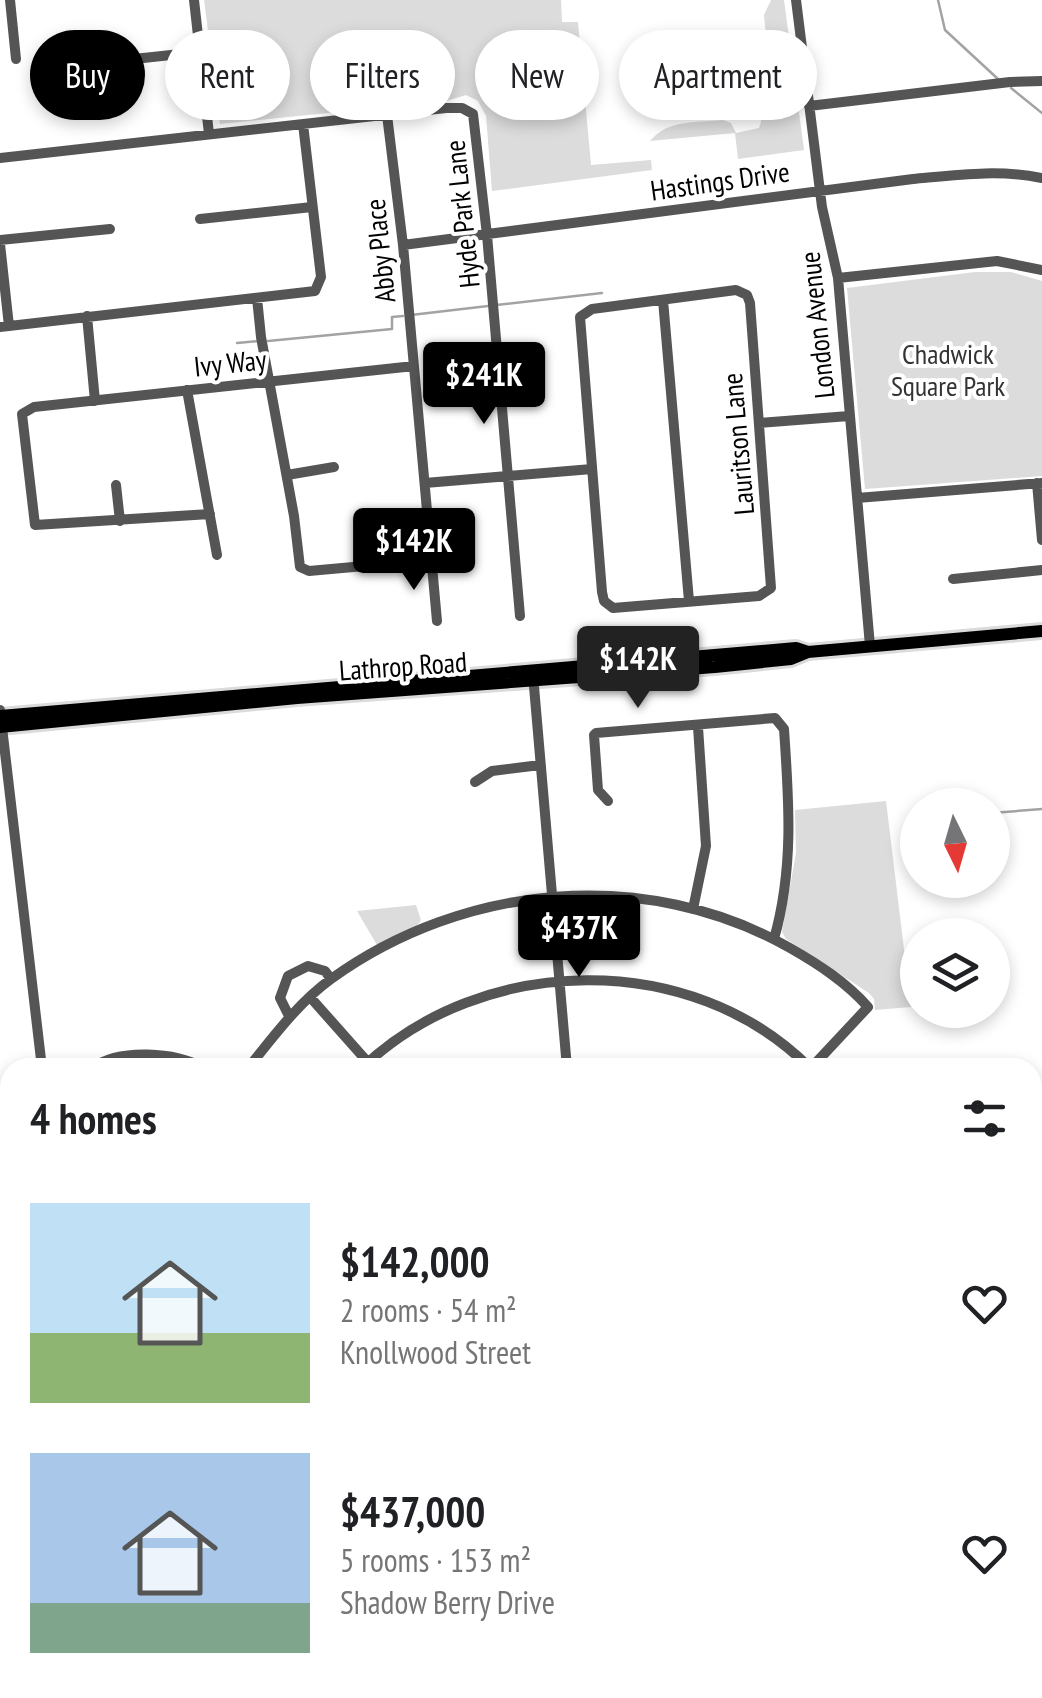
<!DOCTYPE html>
<html lang="en">
<head>
<meta charset="utf-8">
<style>
	body { margin:0; font-family:"PT Sans Narrow",sans-serif; background:#f2f2f2; color:#202124; height:100vh; display:flex; flex-direction:column; font-size:38px; white-space:nowrap }
	* { box-sizing:border-box; margin:0 }
	p { font-size:32px; color:#757577 }
	.icon { flex:none; width:55px; height:55px; fill:none; stroke:currentColor; stroke-width:2; stroke-linecap:round; stroke-linejoin:round }
	.map { position:relative; flex:1; overflow:hidden }
	.sheet { position:absolute; left:0px; top:1058px; width:1042px; height:642px; display:flex; flex-direction:column; background:#fff; border-radius:30px 30px 0 0; box-shadow:0 5px 15px #0003 }
	.sheet>* { flex:none }
	.banner { position:absolute; left:30px; top:30px; width:982px; height:90px; display:flex; gap:20px }
	.needle { width:65px; rotate:175deg }
	.fabs { position:absolute; left:900px; top:788px; display:grid; gap:20px }
	.fabs a { display:grid; place-items:center; width:110px; height:110px; border-radius:50%; background:#fff; box-shadow:0 5px 15px #0003; font-size:50px }
	.price { position:absolute; translate:-50% -85px; padding:0 22px; border-radius:10px; background:#000; color:#fff; font-size:32px; line-height:65px; filter:drop-shadow(0 2px 5px #0008) }
	.price::after { content:''; position:absolute; left:50%; top:60px; width:30px; height:22px; margin-left:-15px; background:inherit; clip-path:polygon(0 0,100% 0,50% 100%) }
	.price.current { background:#222; color:#fff }
	ul { padding:0; list-style:none }
	li { display:flex; align-items:center; gap:30px; height:250px; padding:0 30px }
	li span { display:grid; place-items:center; flex:none; width:280px; height:200px; border-radius:0px; color:#555 }
	li>.icon { margin-inline-start:auto }
	span .icon { width:120px; height:120px; fill:#fffc; stroke-width:1 }
	li b { font-size:42px }
	h2 { display:flex; justify-content:space-between; align-items:center; height:120px; padding:0 30px; font-size:42px }
	.chip { padding:0 35px; border-radius:45px; background:#fff; box-shadow:0 5px 15px #0003; font-size:35px; line-height:90px }
	.chip.current { background:#000; color:#fff }
	.map>svg:first-child { display:block }
	.green { fill:#dcdcdc }
	.lines { fill:none; stroke-linecap:round; stroke-linejoin:round }
	.stream { stroke:#a3a3a3; stroke-width:2.5 }
	.major-casing { stroke:#dbdbdb; stroke-width:18 }
	.minor { stroke:#555; stroke-width:10 }
	.major { stroke:#000; stroke-width:12 }
	.labels { text-anchor:middle; stroke-width:8; stroke-linejoin:round; paint-order:stroke }
	.street-label { font-size:28px; fill:#000; stroke:#fff }
	.park-label { font-size:28px; fill:#333; stroke:#fff }
</style>
</head>
<body>
<div class="map">
<svg width="1042" height="1698" viewBox="0 0 1042 1698">
	<rect width="100%" height="100%" fill="#fff"/>
	<path class="green" d="M204 0H561L562 22H578L591 165 651 160 652 170 492 191 486 116 478 101 466 95 446 101 220 124Z
		M771 0H784L804 150 738 159 735 133 650 141C668 119 696 123 723 120L731 123 736 133 759 128 761 122 756 55 767 47 764 15Z
		M975 272H1011L1042 281V476L865 489 847 288Z
		M886 801 911 1007 875 1010 874 999 869 993 786 939 782 932 796 853 795 810Z
		M416 905 421 920 417 926 377 945 357 911Z"/>
	<g class="lines">
		<path class="stream" d="M938 0 945 30 998 79
			M1011 88 1042 113
			M496 305 602 293
			M411 315 488 306
			M268 341 392 329V317L403 316
			M237 343 260 341
			M992 813 1042 809
			M910 821 918 820
			M1025 1690 1026 1698"/>
		<g class="major-casing">
			<path id="major" d="M0 716 796 648 808 652
				M0 727 297 698 715 667 791 659 808 652 1042 631"/>
		</g>
		<path class="minor" d="M10 0 16 59
			M194 0 209 134
			M796 0 822 207 838 278 870 646
			M106 62 199 52
			M809 106 1010 82 1042 81
			M387 115 403 245 437 621
			M0 158 446 108H462L473 114 487 235 520 616
			M200 219 312 207
			M0 240 110 229
			M0 244 9 326
			M403 245 913 179C956 175 999 169 1042 178
			M838 278 997 261 1042 270
			M736 290 747 295 750 303 771 588 759 596 613 608 604 601 602 592 580 317 592 309Z
			M257 298 261 337 294 516 300 567 309 571 431 560
			M663 300 689 601
			M87 316 95 401
			M0 327 315 291 321 277 303 124
			M187 390 217 555
			M760 423 849 416
			M287 475 334 467
			M425 483 592 469
			M1037 483 1042 540
			M116 485 120 521
			M857 498 1042 483
			M210 514 35 525 22 414 34 407 414 366
			M953 579 1042 570
			M533 675 567 1068
			M0 710 42 1068
			M475 782 492 771 540 765
			M608 801 598 790 594 735 596 733 775 718 784 729C789 801 794 869 774 939
			M693 909 706 846 698 727
			M310 997 373 1068
			M289 1016 280 998 288 976 308 966 325 971 331 979
			M92 1068C120 1048 175 1052 204 1068
			M248 1068C274 1036 298 1003 331 979 464 883 646 866 790 948 818 964 846 982 868 1007L811 1068
			M362 1068C482 953 692 949 810 1068
			M551 1068 600 1065 622 1068
			M1032 1096 1042 1095
			M0 1146 10 1145
			M1032 1248H1042
			M1032 1301H1042
			M0 1355 10 1354
			M0 1369 10 1368
			M1032 1389 1042 1388
			M0 1445 10 1442
			M1032 1472 1042 1471
			M0 1492 10 1505
			M0 1675 10 1674
			M55 1690 56 1698
			M115 1690 116 1698
			M128 1690 129 1698
			M184 1690 185 1698
			M276 1690 278 1698
			M363 1690 364 1698
			M454 1690 455 1698
			M557 1690 558 1698
			M678 1690 679 1698
			M762 1690 763 1698
			M853 1690 854 1698
			M951 1690 952 1698"/>
		<use href="#major" class="major"/>
	</g>
	<g class="labels">
		<g class="street-label">
			<text transform="translate(720 181) rotate(-8)" y="10">Hastings Drive</text>
			<text transform="translate(462 214) rotate(-96)" y="10">Hyde Park Lane</text>
			<text transform="translate(380 251) rotate(-96)" y="10">Abby Place</text>
			<text transform="translate(817 325) rotate(-96)" y="10">London Avenue</text>
			<text transform="translate(230 363) rotate(-6)" y="10">Ivy Way</text>
			<text transform="translate(738 444) rotate(-95)" y="10">Lauritson Lane</text>
			<text transform="translate(403 666) rotate(-4)" y="10">Lathrop Road</text>
		</g>
		<g class="park-label">
			<text x="948" y="364">Chadwick<tspan x="948" dy="32">Square Park</tspan></text>
		</g>
	</g>
</svg>
<div class="fabs">
<a><svg class="needle" viewBox="-14 -14 28 28"><path d="M0-13l5 13h-10z" fill="#e53935"/><path d="M0 13l5-13h-10z" fill="#757577"/></svg></a>
<a><svg class="icon" aria-label="layers" viewBox="0 0 24 24"><path d="M12 4l9 5-9 5-9-5zM3 14l9 5 9-5"/></svg></a>
</div>
<b class="price" style="left:484px;top:427px">$241K</b>
<b class="price" style="left:414px;top:593px">$142K</b>
<b class="price current" style="left:638px;top:711px">$142K</b>
<b class="price" style="left:579px;top:980px">$437K</b>
<div class="banner">
<a class="chip current">Buy</a>
<a class="chip">Rent</a>
<a class="chip">Filters</a>
<a class="chip">New</a>
<a class="chip">Apartment</a>
</div>
<section class="sheet">
<h2>4 homes<svg class="icon" aria-label="filters" viewBox="0 0 24 24"><path d="M4 7h16M4 17h16"/><circle cx="9" cy="7" r="2"/><circle cx="15" cy="17" r="2"/></svg></h2>
<ul>
<li><span style="background:linear-gradient(#bfe0f5 65%,#8fb573 0)"><svg class="icon" aria-label="home" viewBox="0 0 24 24"><path d="M3 11l9-7 9 7M6 9v11h12V9"/></svg></span><div><b>$142,000</b><p>2 rooms · 54 m²</p><p>Knollwood Street</p></div><svg class="icon" aria-label="heart" viewBox="0 0 24 24"><path d="M12 20l-8-8c-3-5 5-10 8-4 3-6 11-1 8 4z"/></svg></li>
<li><span style="background:linear-gradient(#a9c7e8 75%,#7fa58c 0)"><svg class="icon" aria-label="home" viewBox="0 0 24 24"><path d="M3 11l9-7 9 7M6 9v11h12V9"/></svg></span><div><b>$437,000</b><p>5 rooms · 153 m²</p><p>Shadow Berry Drive</p></div><svg class="icon" aria-label="heart" viewBox="0 0 24 24"><path d="M12 20l-8-8c-3-5 5-10 8-4 3-6 11-1 8 4z"/></svg></li>
</ul>
</section>
</div>
</body>
</html>
